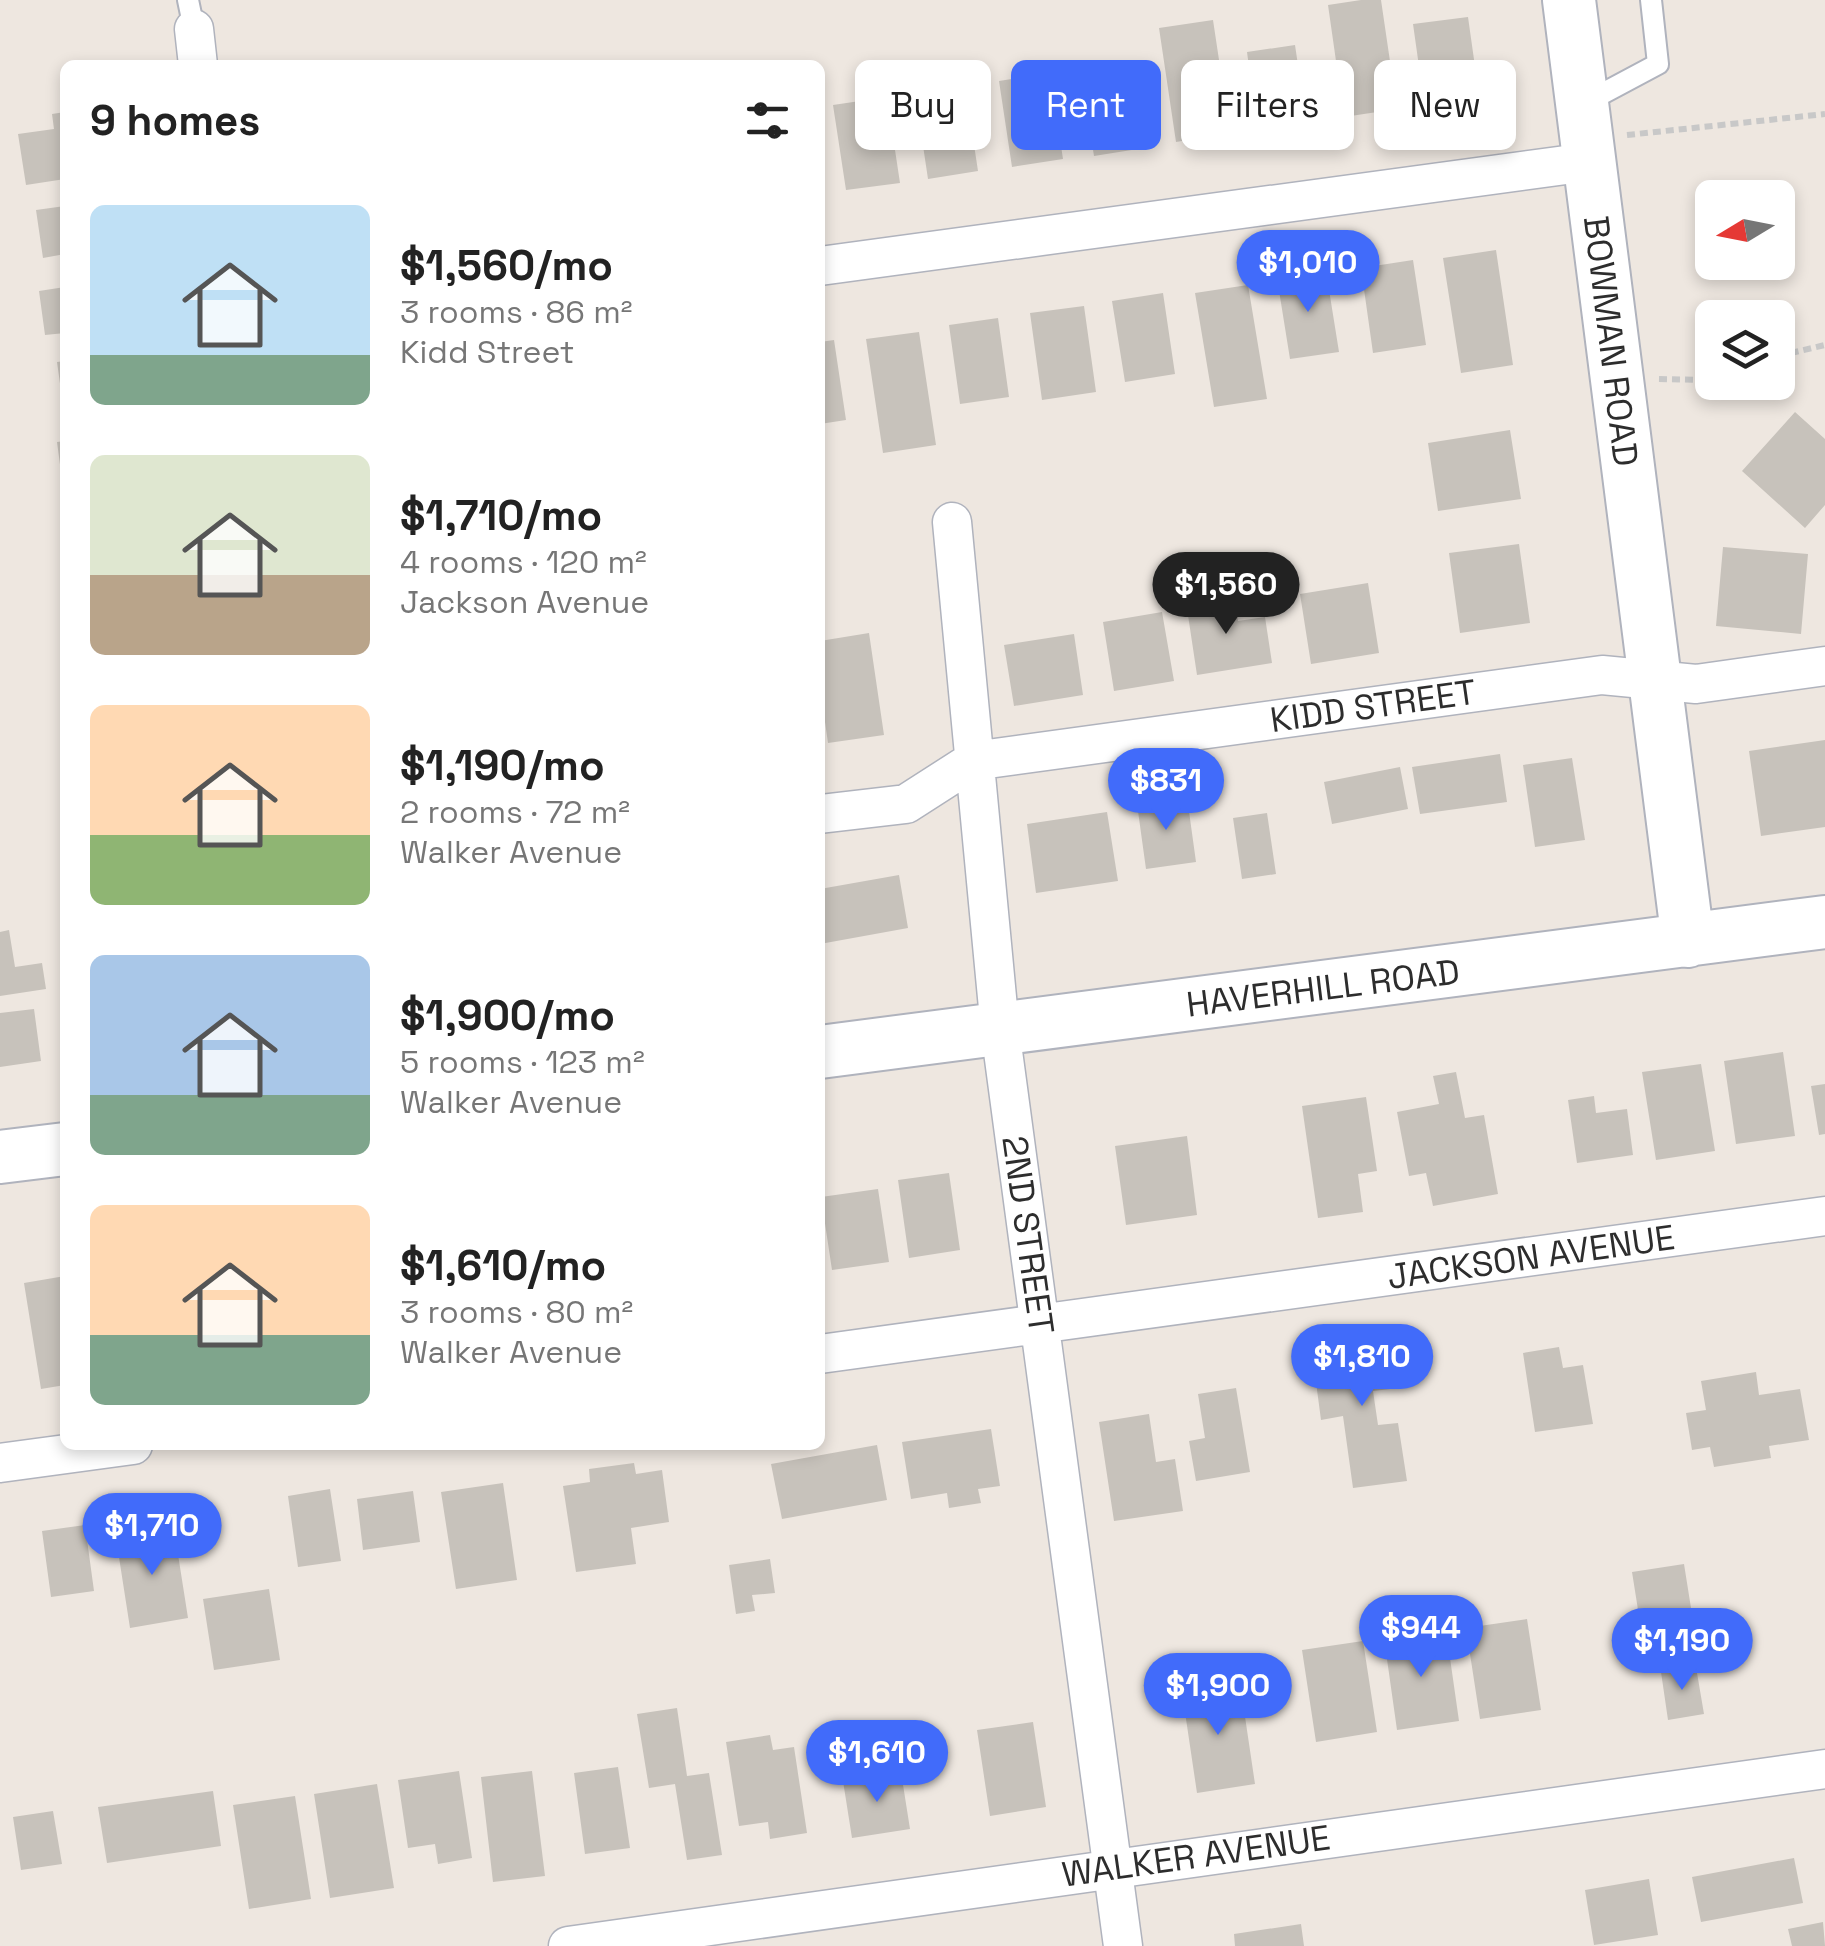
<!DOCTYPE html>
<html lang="en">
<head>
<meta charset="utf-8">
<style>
	body { margin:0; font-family:"Space Grotesk",sans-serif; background:#f6f6f6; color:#222; height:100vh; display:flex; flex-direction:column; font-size:38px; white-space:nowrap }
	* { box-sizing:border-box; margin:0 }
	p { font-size:32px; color:#767676 }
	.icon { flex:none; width:55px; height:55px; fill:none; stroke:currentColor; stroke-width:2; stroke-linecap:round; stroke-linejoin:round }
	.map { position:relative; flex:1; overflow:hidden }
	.sheet { position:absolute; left:60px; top:60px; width:765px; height:1390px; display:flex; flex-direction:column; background:#fff; border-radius:15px; box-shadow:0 5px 15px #0003 }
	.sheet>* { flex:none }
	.top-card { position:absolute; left:855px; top:60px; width:820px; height:90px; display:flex; gap:20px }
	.needle { width:65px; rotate:260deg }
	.controls { position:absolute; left:1695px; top:180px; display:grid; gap:20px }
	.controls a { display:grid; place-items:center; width:100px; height:100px; border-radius:15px; background:#fff; box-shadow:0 5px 15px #0003; font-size:50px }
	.price { position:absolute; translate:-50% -85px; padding:0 22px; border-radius:35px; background:#416bfa; color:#fff; font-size:32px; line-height:65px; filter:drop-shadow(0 2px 5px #0008) }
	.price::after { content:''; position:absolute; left:50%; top:60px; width:30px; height:22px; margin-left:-15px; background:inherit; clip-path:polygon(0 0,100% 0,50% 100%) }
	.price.selected { background:#222; color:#fff }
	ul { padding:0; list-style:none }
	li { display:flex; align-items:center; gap:30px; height:250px; padding:0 30px }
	li span { display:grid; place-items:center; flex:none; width:280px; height:200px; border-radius:15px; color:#555 }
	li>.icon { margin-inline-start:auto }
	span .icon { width:120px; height:120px; fill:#fffc; stroke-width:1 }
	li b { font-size:42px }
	h2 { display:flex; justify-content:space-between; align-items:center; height:120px; padding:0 30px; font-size:42px }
	.chip { padding:0 35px; border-radius:15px; background:#fff; box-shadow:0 5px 15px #0003; font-size:35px; line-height:90px }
	.chip.selected { background:#416bfa; color:#fff }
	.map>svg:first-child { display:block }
	.building { fill:#c7c2bb }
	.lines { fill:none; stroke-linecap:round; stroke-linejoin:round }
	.lane-casing { stroke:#b0b3bd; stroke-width:24 }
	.street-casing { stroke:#b0b3bd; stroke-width:41 }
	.secondary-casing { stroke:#b0b3bd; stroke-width:56 }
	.path { stroke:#c8c8c8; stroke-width:6; stroke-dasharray:8 5; stroke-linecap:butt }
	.lane { stroke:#fff; stroke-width:20 }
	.street { stroke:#fff; stroke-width:38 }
	.secondary { stroke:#fff; stroke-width:52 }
	.labels { text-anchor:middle; stroke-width:8; stroke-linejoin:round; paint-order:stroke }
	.street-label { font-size:35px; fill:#2d2d2d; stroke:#fff }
</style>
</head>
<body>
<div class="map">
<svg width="1825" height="1946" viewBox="0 0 1825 1946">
	<rect width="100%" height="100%" fill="#eee7e0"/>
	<path class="building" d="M1361 0H1381L1397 109 1344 117 1328 5Z
		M1468 17 1480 102 1425 109 1413 24Z
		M1213 20 1230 133 1176 142 1159 28Z
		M1295 45 1307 126 1258 134 1247 52Z
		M1131 67 1144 148 1094 156 1081 76Z
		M1050 73 1063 159 1012 167 999 81Z
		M966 92 978 171 928 179 916 99Z
		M887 97 900 183 846 190 833 105Z
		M65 112V179L26 185 18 134 54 129 52 114Z
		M65 206V254L43 258 36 210Z
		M1496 250 1513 365 1461 373 1443 258Z
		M1413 260 1426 345 1373 353 1361 268Z
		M1326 271 1339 352 1290 359 1277 278Z
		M1248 285 1267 399 1214 407 1195 293Z
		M65 287V333L45 335 39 291Z
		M1163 293 1175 374 1125 382 1112 301Z
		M1084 306 1096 392 1042 400 1030 313Z
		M998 318 1009 397 960 404 949 325Z
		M919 332 936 445 883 453 866 339Z
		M834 340 846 420 820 424V342Z
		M65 361V404L63 405 57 362Z
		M1795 412 1825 439V505L1805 528 1742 471Z
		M1510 430 1521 499 1438 511 1428 443Z
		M65 441V487H63L57 442Z
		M1519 544 1530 623 1460 633 1449 553Z
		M1723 547 1808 554 1801 634 1716 626Z
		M1368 583 1379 653 1311 664 1300 594Z
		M1234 594 1238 621 1265 617 1272 663 1197 675 1186 602Z
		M1162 612 1174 681 1114 691 1103 622Z
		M869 633 884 735 828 743 820 687V641Z
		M1074 634 1083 695 1014 706 1004 645Z
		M1825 740V827L1761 836 1749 751Z
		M1500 754 1507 802 1420 814 1412 767Z
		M1572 758 1585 840 1535 847 1523 765Z
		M1400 767 1408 809 1332 824 1324 782Z
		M1187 797 1196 862 1146 869 1137 804Z
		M1107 812 1118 881 1036 893 1027 824Z
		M1267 813 1276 874 1242 879 1233 818Z
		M899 875 908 928 820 944V889Z
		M9 930 15 967 42 963 46 989 0 996V932Z
		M34 1009 41 1061 0 1067V1013Z
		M1783 1052 1795 1136 1736 1144 1724 1061Z
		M1701 1064 1715 1151 1656 1160 1642 1072Z
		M1456 1072 1465 1118 1484 1115 1498 1194 1433 1206 1426 1173 1409 1176 1397 1112 1439 1104 1433 1076Z
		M1825 1084V1134L1819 1135 1811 1086Z
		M1594 1096 1596 1113 1627 1109 1633 1155 1577 1163 1568 1100Z
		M1366 1097 1377 1171 1358 1174 1363 1212 1318 1218 1302 1106Z
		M1187 1136 1197 1215 1126 1225 1115 1146Z
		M949 1173 960 1250 909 1258 898 1180Z
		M878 1189 889 1262 832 1270 821 1197Z
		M65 1276V1385L41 1389 24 1283Z
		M1392 1340 1399 1388 1373 1391 1378 1425 1398 1423 1407 1481 1353 1488 1343 1416 1321 1420 1312 1352Z
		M1559 1347 1563 1368 1583 1365 1593 1424 1535 1432 1523 1353Z
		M1756 1372 1759 1395 1800 1389 1809 1440 1769 1446 1771 1458 1714 1467 1710 1447 1692 1450 1686 1413 1706 1410 1701 1381Z
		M1236 1388 1250 1472 1196 1481 1189 1441 1205 1438 1198 1394Z
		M1149 1414 1156 1462 1175 1459 1183 1511 1114 1521 1099 1422Z
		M991 1429 1000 1486 978 1489 981 1503 949 1508 947 1493 911 1499 902 1442Z
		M877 1445 887 1500 782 1519 771 1464Z
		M634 1463 636 1474 662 1470 669 1522 631 1528 636 1564 576 1572 563 1486 590 1482 589 1469Z
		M503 1483 517 1580 456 1589 441 1492Z
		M330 1489 341 1561 298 1567 288 1496Z
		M413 1491 420 1542 363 1550 357 1499Z
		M85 1525 94 1591 51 1597 42 1531Z
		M174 1529 188 1618 130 1628 116 1538Z
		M770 1559 775 1593 752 1595 755 1611 736 1614 729 1565Z
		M1684 1564 1691 1608 1639 1616 1632 1572Z
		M269 1589 280 1660 214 1670 203 1599Z
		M1527 1619 1541 1710 1480 1719 1466 1628Z
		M1446 1630 1459 1721 1397 1730 1384 1638Z
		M1363 1641 1377 1732 1316 1742 1302 1650Z
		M1696 1667 1704 1714 1668 1720 1661 1672Z
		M1240 1683 1255 1784 1197 1793 1182 1692Z
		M677 1708 687 1776 709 1773 722 1855 687 1860 675 1784 649 1788 637 1714Z
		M1033 1722 1046 1807 990 1816 977 1730Z
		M770 1735 773 1750 794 1747 807 1833 770 1839 768 1822 739 1826 726 1742Z
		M618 1767 630 1848 585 1854 574 1773Z
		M459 1771 472 1858 438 1864 435 1844 408 1848 398 1780Z
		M532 1771 545 1876 493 1882 481 1777Z
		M901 1772 910 1829 852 1838 843 1781Z
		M377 1784 394 1888 330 1898 314 1794Z
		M213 1791 221 1846 107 1863 98 1807Z
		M295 1796 311 1899 249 1909 233 1805Z
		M53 1811 62 1864 21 1870 13 1817Z
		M1794 1858 1803 1903 1701 1922 1692 1877Z
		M1649 1879 1658 1935 1594 1945 1585 1890Z
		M1823 1922 1825 1946H1792L1788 1929Z
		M1301 1924 1304 1946H1235L1234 1934Z"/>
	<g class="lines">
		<g class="lane-casing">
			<path id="lane" d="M188 0 194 29
				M1583 104 1658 64 1651 0"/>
		</g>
		<g class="street-casing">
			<path id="street" d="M194 29 198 65
				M820 266 1588 162
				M952 522 1000 1029 1123 1946
				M820 814 906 804 973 761 1602 675 1696 684 1825 666
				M820 1354 1825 1216
				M0 1463 133 1445
				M568 1946 1825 1769"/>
		</g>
		<g class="secondary-casing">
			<path id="secondary" d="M1569 0 1688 941
				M820 1052 1825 922
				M0 1157 65 1149"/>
		</g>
		<path class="path" d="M1627 135 1825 114
			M1778 356 1825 345
			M1659 379 1712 380"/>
		<use href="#lane" class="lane"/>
		<use href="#street" class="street"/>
		<use href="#secondary" class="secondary"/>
	</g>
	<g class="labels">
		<g class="street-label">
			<text transform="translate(1611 341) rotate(83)" y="12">BOWMAN ROAD</text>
			<text transform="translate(1373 706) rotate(-8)" y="12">KIDD STREET</text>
			<text transform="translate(1323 988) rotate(-7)" y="12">HAVERHILL ROAD</text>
			<text transform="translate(1028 1235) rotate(82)" y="12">2ND STREET</text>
			<text transform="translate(1531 1257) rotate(-8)" y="12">JACKSON AVENUE</text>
			<text transform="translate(1196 1856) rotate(-8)" y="12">WALKER AVENUE</text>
		</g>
	</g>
</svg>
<div class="controls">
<a><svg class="needle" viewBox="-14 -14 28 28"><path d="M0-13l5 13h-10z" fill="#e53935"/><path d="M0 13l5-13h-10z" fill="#767676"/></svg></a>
<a><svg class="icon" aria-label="layers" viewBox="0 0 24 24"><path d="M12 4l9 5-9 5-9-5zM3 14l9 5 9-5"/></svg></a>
</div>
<b class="price" style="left:1308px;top:315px">$1,010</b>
<b class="price selected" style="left:1226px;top:637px">$1,560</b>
<b class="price" style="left:1166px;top:833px">$831</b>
<b class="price" style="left:1362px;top:1409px">$1,810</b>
<b class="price" style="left:152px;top:1578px">$1,710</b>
<b class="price" style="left:1421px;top:1680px">$944</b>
<b class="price" style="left:1682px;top:1693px">$1,190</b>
<b class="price" style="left:1218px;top:1738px">$1,900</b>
<b class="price" style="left:877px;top:1805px">$1,610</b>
<div class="top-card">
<a class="chip">Buy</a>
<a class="chip selected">Rent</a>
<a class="chip">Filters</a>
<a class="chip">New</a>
</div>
<section class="sheet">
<h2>9 homes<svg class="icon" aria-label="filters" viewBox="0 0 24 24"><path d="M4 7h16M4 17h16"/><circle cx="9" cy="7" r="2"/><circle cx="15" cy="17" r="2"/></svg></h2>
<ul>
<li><span style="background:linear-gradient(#bfe0f5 75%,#7fa58c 0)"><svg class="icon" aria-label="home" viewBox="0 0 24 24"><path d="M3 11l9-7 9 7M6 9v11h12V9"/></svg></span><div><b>$1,560/mo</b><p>3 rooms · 86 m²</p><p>Kidd Street</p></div></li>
<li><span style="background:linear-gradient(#dfe7d0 60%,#b9a48a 0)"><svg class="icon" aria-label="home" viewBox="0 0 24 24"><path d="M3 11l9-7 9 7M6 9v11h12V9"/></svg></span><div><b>$1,710/mo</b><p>4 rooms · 120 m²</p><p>Jackson Avenue</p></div></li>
<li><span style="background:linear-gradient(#ffd9b3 65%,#8fb573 0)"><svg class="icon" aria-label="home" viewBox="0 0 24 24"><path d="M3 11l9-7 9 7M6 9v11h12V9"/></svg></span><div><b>$1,190/mo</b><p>2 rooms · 72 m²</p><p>Walker Avenue</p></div></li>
<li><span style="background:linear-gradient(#a9c7e8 70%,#7fa58c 0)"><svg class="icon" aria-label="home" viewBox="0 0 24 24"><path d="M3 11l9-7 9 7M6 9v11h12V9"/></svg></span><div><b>$1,900/mo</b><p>5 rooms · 123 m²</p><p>Walker Avenue</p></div></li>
<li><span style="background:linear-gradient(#ffd9b3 65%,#7fa58c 0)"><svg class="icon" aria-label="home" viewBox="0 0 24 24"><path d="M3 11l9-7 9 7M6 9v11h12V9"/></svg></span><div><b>$1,610/mo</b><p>3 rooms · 80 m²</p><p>Walker Avenue</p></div></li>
</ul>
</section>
</div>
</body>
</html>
